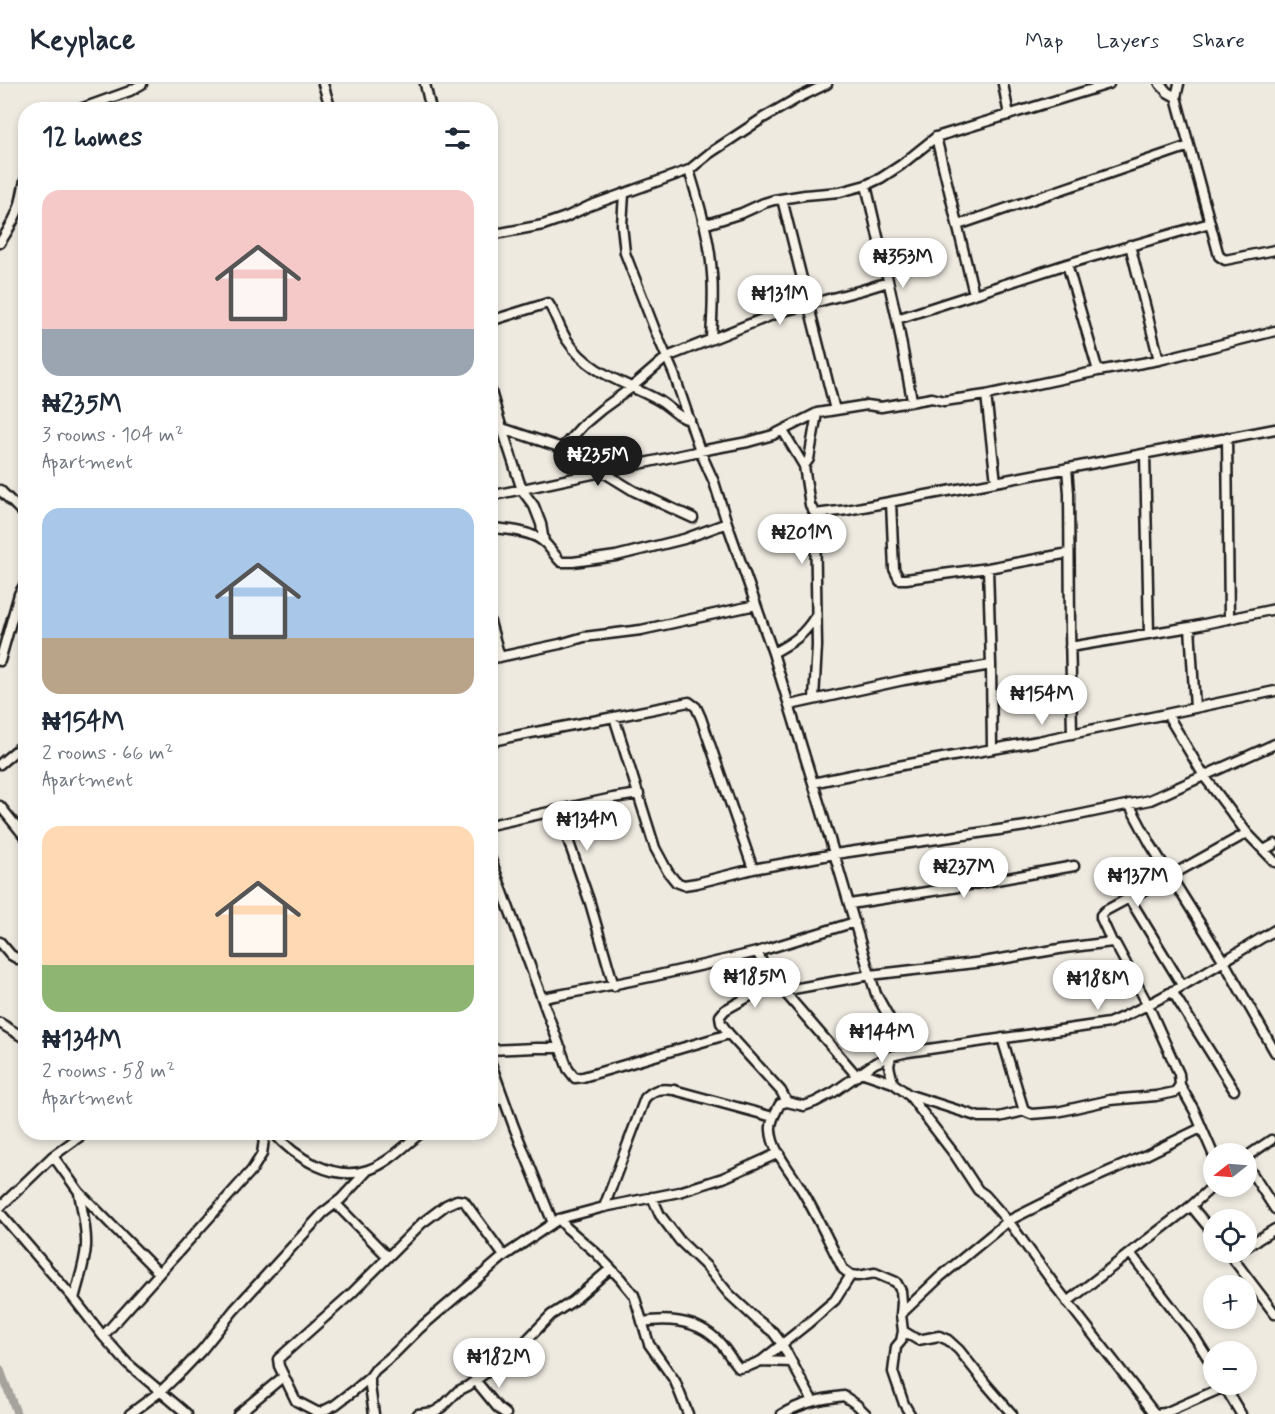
<!DOCTYPE html>
<html lang="en">
<head>
<meta charset="utf-8">
<style>
	body { margin:0; font-family:Mynerve,sans-serif; background:#f6f6f7; color:#1f2937; height:100vh; display:flex; flex-direction:column; font-size:22px; white-space:nowrap }
	* { box-sizing:border-box; margin:0 }
	p { font-size:20px; color:#747a83 }
	.icon { flex:none; width:33px; height:33px; fill:none; stroke:currentColor; stroke-width:2; stroke-linecap:round; stroke-linejoin:round }
	.map { position:relative; flex:1; overflow:hidden }
	.sheet { position:absolute; left:18px; top:18px; width:480px; height:1038px; display:flex; flex-direction:column; background:#fff; border-radius:24px; box-shadow:0 3px 9px #0003 }
	.sheet>* { flex:none }
	.needle { width:39px; rotate:253deg }
	.buttons { position:absolute; left:1203px; top:1059px; display:grid; gap:12px }
	.buttons a { display:grid; place-items:center; width:54px; height:54px; border-radius:50%; background:#fff; box-shadow:0 3px 9px #0003; font-size:30px }
	.price { position:absolute; translate:-50% -51px; padding:0 14px; border-radius:21px; background:#fff; color:#222; font-size:20px; line-height:39px; filter:drop-shadow(0 2px 3px #0008) }
	.price::after { content:''; position:absolute; left:50%; top:36px; width:18px; height:14px; margin-left:-9px; background:inherit; clip-path:polygon(0 0,100% 0,50% 100%) }
	.price.active { background:#1c1c1c; color:#fff }
	ul { padding:0; list-style:none }
	li { display:grid; align-content:center; gap:12px; height:318px; padding:0 24px }
	li span { display:grid; place-items:center; height:186px; border-radius:18px; color:#555 }
	li>.icon { margin-inline-start:auto }
	span .icon { width:108px; height:108px; fill:#fffc; stroke-width:1 }
	li b { font-size:26px }
	h2 { display:flex; justify-content:space-between; align-items:center; height:72px; padding:0 24px; font-size:26px }
	header { display:flex; align-items:center; gap:36px; box-sizing:border-box; height:84px; padding:0 30px; background:#fff; border-bottom:2px solid #e0e1e3 }
	header strong { font-size:28px }
	nav { display:flex; gap:33px; margin-inline-start:auto; font-size:21px }
	.map>svg:first-child { display:block }
	.lines { fill:none; stroke-linecap:round; stroke-linejoin:round }
	.canal { stroke:#a6a39d; stroke-width:8 }
	.minor-casing { stroke:#1c1c1c; stroke-width:13 }
	.minor { stroke:#f7f3e8; stroke-width:8 }
</style>
</head>
<body>
<header>
<strong>Keyplace</strong>
<nav><a>Map</a><a>Layers</a><a>Share</a></nav>
</header>
<div class="map">
<svg width="1275" height="1330" viewBox="0 0 1275 1330">
	<rect width="100%" height="100%" fill="#eeeae0"/>
	<filter id="ink" filterUnits="userSpaceOnUse"><feTurbulence type="fractalNoise" baseFrequency=".0167" numOctaves="2"/><feDisplacementMap in="SourceGraphic" scale="12" xChannelSelector="R" yChannelSelector="G"/><feConvolveMatrix kernelMatrix="1 2 1 2 8 2 1 2 1" color-interpolation-filters="sRGB"/></filter>
	<g filter="url(#ink)">
		<g class="lines">
			<path class="canal" d="M0 1285 17 1330"/>
			<g class="minor-casing">
				<path id="minor" d="M323 0 331 26
					M425 0 431 26
					M1003 0 1009 31
					M1160 0 1167 8 1176 13
					M1179 0 1176 13 1219 172 1225 176 1275 166
					M77 26 130 7 142 0
					M936 53 974 210
					M689 86C699 119 710 154 712 190 714 212 712 233 711 255
					M866 101 897 235 912 316
					M624 110 622 141 625 169 655 246 674 290 700 367 714 398 727 439 773 569 821 725 870 891 876 910 908 968
					M782 115 835 326
					M703 137 710 139 742 129 764 119 774 116 805 111 840 108 866 101 881 94 901 81 936 53 1109 0
					M958 141 1189 62
					M490 151 543 141 566 133 589 122 689 86 710 69 763 34 796 15 827 0
					M0 159C7 148 15 136 19 123 22 114 23 103 26 93
					M1130 161 1159 276
					M1067 180 1098 287
					M897 235 1067 180 1210 139
					M490 237 548 219C556 230 559 244 567 256 589 290 625 298 658 316 669 322 678 334 690 336
					M490 304 499 335 522 406 534 422 541 440 544 458
					M986 311 996 398
					M502 344 562 364 583 341 602 325 631 304 667 273 780 228 862 206 888 198
					M783 347 804 382 810 421 815 430 847 426 1275 345
					M1227 353 1229 535
					M1145 370 1149 550
					M804 382 809 375 817 329
					M1067 384 1069 409 1070 544 1072 650
					M603 388 634 407 693 434
					M0 406 26 432
					M490 412 700 367 748 358 773 351 817 329 867 321 881 323 932 314 944 317 986 311 1098 287 1159 276 1275 247
					M891 418 894 485 899 495H906L988 484 1069 469
					M490 444C507 445 533 447 545 459 551 465 555 472 561 478H573L616 472 684 455 727 439
					M988 484 991 581 992 665
					M490 538 500 573
					M1190 543 1195 624
					M1070 563 1190 543 1275 525
					M773 569C793 558 803 552 815 533
					M490 575 560 560 584 553 641 546 756 521
					M0 577 19 510 26 498
					M814 615 817 562 815 430
					M790 621 904 596 991 581
					M1167 630 1204 692 1247 749 1275 778
					M614 633 655 764 668 788 676 798 684 801 697 799 753 785 835 770 1026 742 1150 716 1275 660
					M490 658 510 653 614 633 689 618 696 623 701 634 753 785
					M0 680 26 658
					M813 699C888 682 963 671 1038 657 1117 641 1196 624 1275 607
					M1129 720 1151 761 1223 876 1275 968
					M0 722 26 754
					M558 727 590 819 614 902
					M490 741 613 714 639 710
					M1264 766 1275 760
					M490 773 568 985 575 994 583 993 621 982 729 950
					M1129 814 1182 901
					M850 820 952 804 1074 782
					M855 838 757 868 768 889 857 992
					M0 858 11 871 18 875 26 873
					M1112 858 1101 834V831L1105 827 1170 792 1247 749
					M775 898 725 926 720 932 721 939 729 950 781 1007 787 1018
					M782 907 870 891 983 878 1065 864 1112 858 1116 861 1148 921 1179 990 1180 1001 1175 1008 1156 1012 1110 1016 1057 1028 1031 1030 1024 1027 1002 954
					M1172 907 1234 1006
					M543 914C615 901 686 886 757 868
					M0 939 26 955
					M490 966 536 964H561
					M891 972 889 982 893 999
					M490 977 514 1043 553 1139
					M861 988 893 999 909 1011 955 1071 978 1106 985 1111 1012 1142 1056 1203 1155 1330 1165 1329 1224 1303
					M1180 1001 1194 1026 1214 1072
					M910 1011 979 1033H999L1024 1027
					M490 1015 504 1016
					M273 1048C295 1074 334 1098 368 1086 389 1079 405 1061 422 1048
					M53 1072 79 1108 159 1189
					M1246 1073 1271 1056
					M1246 1080 1275 1125
					M1214 1101 1191 1122 1130 1169 1196 1255 1214 1284
					M652 1113 660 1131 680 1157 707 1183 729 1210 756 1235 773 1248 782 1260 812 1316
					M336 1120 388 1173
					M1191 1122 1214 1150
					M0 1123 53 1072 86 1048
					M604 1123 645 1014C654 1005 661 1004 674 1006L773 1033
					M0 1129 74 1215 103 1252 127 1279 187 1330
					M559 1135 567 1144 596 1169 620 1194 634 1211 649 1260 675 1297 688 1330
					M1246 1163 1275 1145
					M1228 1168 1275 1230
					M74 1215C78 1198 85 1180 86 1162 87 1145 82 1126 79 1109
					M1067 1218 1130 1169
					M901 1230 940 1193 1008 1137 1048 1117 1076 1102 1144 1072 1201 1044
					M642 1238C668 1234 695 1236 715 1254 725 1262 730 1275 739 1284L749 1282 761 1277 806 1241 835 1216 851 1191
					M903 1247 918 1256 939 1252 948 1256 959 1266 986 1300 1012 1330
					M103 1252 252 1086 262 1070 265 1048
					M761 1277 791 1278
					M370 1293V1302L374 1330
					M475 1296 498 1324 506 1330
					M1223 1300 1241 1330
					M319 1329 335 1321 356 1305 370 1293 375 1286 394 1270 420 1244 504 1172 559 1135 604 1123 679 1108 723 1094 779 1069
					M130 1330 161 1307 183 1286 202 1266 234 1226 323 1129 341 1115 368 1086
					M238 1330 284 1292
					M321 1330 296 1317 279 1282 278 1275 352 1209 422 1139 446 1121 457 1116 464 1117 504 1172
					M418 1330 434 1328 442 1323 458 1307 468 1302 519 1264 551 1231 573 1217 610 1185
					M782 1330C804 1318 820 1315 844 1312L857 1321 866 1330
					M910 1330 904 1320 893 1288 896 1263 901 1257 903 1247 901 1231 902 1218 901 1207 896 1198 875 1189 858 1192 851 1191 843 1185C829 1158 816 1129 800 1103 790 1086 772 1067 771 1046 770 1037 776 1028 780 1020L787 1018 804 1022 815 1018 834 1008 875 979 891 972 908 968 1109 939C1168 914 1221 878 1275 846"/>
			</g>
			<use href="#minor" class="minor"/>
		</g>
	</g>
</svg>
<div class="buttons">
<a><svg class="needle" viewBox="-14 -14 28 28"><path d="M0-13l5 13h-10z" fill="#e53935"/><path d="M0 13l5-13h-10z" fill="#747a83"/></svg></a>
<a><svg class="icon" aria-label="locate" viewBox="0 0 24 24"><circle cx="12" cy="12" r="6"/><path d="M12 2v4M12 18v4M2 12h4M18 12h4"/></svg></a>
<a>+</a>
<a>−</a>
</div>
<b class="price" style="left:903px;top:205px">₦353M</b>
<b class="price" style="left:780px;top:242px">₦131M</b>
<b class="price active" style="left:598px;top:403px">₦235M</b>
<b class="price" style="left:802px;top:481px">₦201M</b>
<b class="price" style="left:1042px;top:642px">₦154M</b>
<b class="price" style="left:587px;top:768px">₦134M</b>
<b class="price" style="left:964px;top:815px">₦237M</b>
<b class="price" style="left:1138px;top:824px">₦137M</b>
<b class="price" style="left:755px;top:925px">₦185M</b>
<b class="price" style="left:1098px;top:927px">₦188M</b>
<b class="price" style="left:882px;top:980px">₦144M</b>
<b class="price" style="left:499px;top:1305px">₦182M</b>
<section class="sheet">
<h2>12 homes<svg class="icon" aria-label="filters" viewBox="0 0 24 24"><path d="M4 7h16M4 17h16"/><circle cx="9" cy="7" r="2"/><circle cx="15" cy="17" r="2"/></svg></h2>
<ul>
<li><span style="background:linear-gradient(#f6c9c9 75%,#9aa5b1 0)"><svg class="icon" aria-label="home" viewBox="0 0 24 24"><path d="M3 11l9-7 9 7M6 9v11h12V9"/></svg></span><div><b>₦235M</b><p>3 rooms · 104 m²</p><p>Apartment</p></div></li>
<li><span style="background:linear-gradient(#a9c7e8 70%,#b9a48a 0)"><svg class="icon" aria-label="home" viewBox="0 0 24 24"><path d="M3 11l9-7 9 7M6 9v11h12V9"/></svg></span><div><b>₦154M</b><p>2 rooms · 66 m²</p><p>Apartment</p></div></li>
<li><span style="background:linear-gradient(#ffd9b3 75%,#8fb573 0)"><svg class="icon" aria-label="home" viewBox="0 0 24 24"><path d="M3 11l9-7 9 7M6 9v11h12V9"/></svg></span><div><b>₦134M</b><p>2 rooms · 58 m²</p><p>Apartment</p></div></li>
</ul>
</section>
</div>
</body>
</html>
